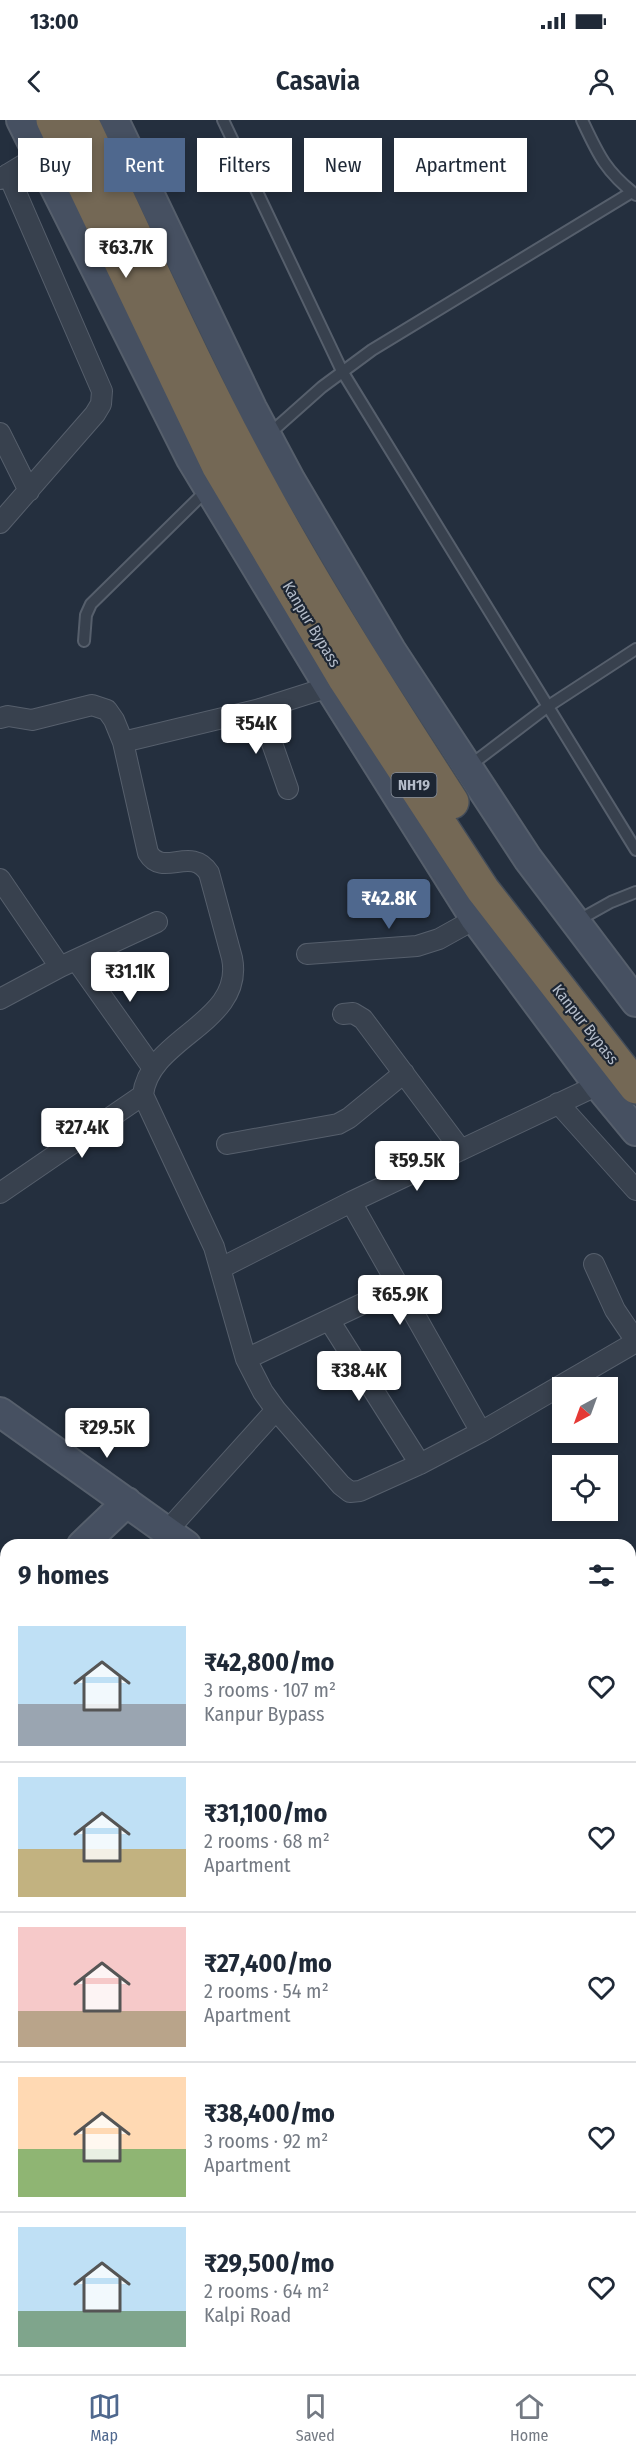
<!DOCTYPE html>
<html lang="en">
<head>
<meta charset="utf-8">
<style>
	body { margin:0; font-family:"Fira Sans Condensed",sans-serif; background:#f2f2f3; color:#1f2937; height:100vh; display:flex; flex-direction:column; font-size:22px; white-space:nowrap }
	* { box-sizing:border-box; margin:0 }
	p { font-size:20px; color:#747a83 }
	.icon { flex:none; width:33px; height:33px; fill:none; stroke:currentColor; stroke-width:2; stroke-linecap:round; stroke-linejoin:round }
	.map { position:relative; flex:1; overflow:hidden }
	.panel { position:absolute; left:0px; top:1419px; width:636px; height:836px; display:flex; flex-direction:column; background:#fff; border-radius:18px 18px 0 0; box-shadow:0 3px 9px #0003 }
	.panel>* { flex:none }
	.hud { position:absolute; left:18px; top:18px; width:600px; height:54px; display:flex; gap:12px }
	.needle { width:39px; rotate:221deg }
	.fabs { position:absolute; left:552px; top:1257px; display:grid; gap:12px }
	.fabs a { display:grid; place-items:center; width:66px; height:66px; border-radius:0px; background:#fff; box-shadow:0 3px 9px #0003; font-size:30px }
	.price { position:absolute; translate:-50% -51px; padding:0 14px; border-radius:6px; background:#fff; color:#222; font-size:20px; line-height:39px; filter:drop-shadow(0 2px 3px #0008) }
	.price::after { content:''; position:absolute; left:50%; top:36px; width:18px; height:14px; margin-left:-9px; background:inherit; clip-path:polygon(0 0,100% 0,50% 100%) }
	.price.current { background:#4f688e; color:#fff }
	ul { padding:0; list-style:none }
	li { display:flex; align-items:center; gap:18px; height:150px; padding:0 18px }
	li+li { border-top:2px solid #e0e1e3 }
	li span { display:grid; place-items:center; flex:none; width:168px; height:120px; border-radius:0px; color:#555 }
	li>.icon { margin-inline-start:auto }
	span .icon { width:72px; height:72px; fill:#fffc; stroke-width:1 }
	li b { font-size:26px }
	h2 { display:flex; justify-content:space-between; align-items:center; height:72px; padding:0 18px; font-size:26px }
	.pill { padding:0 21px; border-radius:0px; background:#fff; box-shadow:0 3px 9px #0003; font-size:21px; line-height:54px }
	.pill.current { background:#4f688e; color:#fff }
	.status { display:flex; justify-content:space-between; align-items:center; height:42px; padding:0 30px; background:#fff; direction:ltr }
	.status svg { height:16px; fill:currentColor }
	header { display:flex; justify-content:space-between; align-items:center; height:78px; padding:0 18px; background:#fff; font-size:27px; font-weight:600 }
	.tabs { display:flex; justify-content:space-around; align-items:center; height:84px; border-top:2px solid #e0e1e3; background:#fff; font-size:16px; color:#747a83 }
	.tabs a { display:grid; justify-items:center; gap:3px }
	.tabs .current { color:#4f688e }
	.map>svg:first-child { display:block }
	.lines { fill:none; stroke-linecap:round; stroke-linejoin:round }
	.lane-casing { stroke:#565f6c; stroke-width:14 }
	.street-casing { stroke:#565f6c; stroke-width:22 }
	.secondary-casing { stroke:#565f6c; stroke-width:32 }
	.highway-casing { stroke:#434c59; stroke-width:36 }
	.lane { stroke:#38414e; stroke-width:10 }
	.street { stroke:#38414e; stroke-width:20 }
	.secondary { stroke:#465061; stroke-width:28 }
	.highway { stroke:#746855; stroke-width:33 }
	.rail { stroke:#5a6575; stroke-width:4.5; stroke-dasharray:6 6; stroke-linecap:butt }
	.labels { text-anchor:middle; stroke-width:4.5; stroke-linejoin:round; paint-order:stroke }
	.shield { fill:#1d2633; stroke:#878f9c; stroke-width:1.5 }
	.shield-label { font-size:15px; font-weight:bold; fill:#b4bcc9 }
	.street-label { font-size:16px; fill:#b4bcc9; stroke:#1d2633 }
</style>
</head>
<body>
<div class="status"><b>13:00</b><svg viewBox="0 0 49 12"><path d="M0 12V9h3v3zM5 12V6h3v6zM10 12V3h3v9zM15 12V0h3v12zM26 1h20v11H26zM47 4h2v5h-2z"/></svg></div>
<header><svg class="icon" aria-label="back" viewBox="0 0 24 24"><path d="M15 5l-7 7 7 7"/></svg>Casavia<svg class="icon" aria-label="person" viewBox="0 0 24 24"><circle cx="12" cy="8" r="4"/><path d="M4 21q1-7 8-7t8 7"/></svg></header>
<div class="map">
<svg width="636" height="2254" viewBox="0 0 636 2254">
	<rect width="100%" height="100%" fill="#242f3e"/>
	<g class="lines">
		<g class="lane-casing">
			<path id="lane" d="M223 0 342 251 636 730
				M582 0C598 34 605 51 636 75
				M268 315 322 267 372 230 632 72
				M84 521 86 495 91 484 207 370
				M468 647 547 587 636 529
				M577 801 611 782 636 772
				M0 2090 6 2093
				M143 2248 149 2254
				M487 2248 501 2254
				M295 2254 303 2248"/>
		</g>
		<g class="street-casing">
			<path id="street" d="M0 59 38 36
				M0 313 29 371
				M0 403 95 294 101 284 102 271 8 54
				M260 589 288 669
				M0 598 8 596 32 600 92 585 107 590 114 600 123 622 148 733C163 758 191 725 209 753L232 838C245 903 149 917 143 975L214 1127 246 1239 263 1272 276 1290 341 1365 350 1372 360 1371 420 1344 481 1312 636 1222
				M123 622 260 589 329 567
				M0 759 60 847
				M307 834 417 826 439 819 475 799
				M76 840 152 947
				M0 879 60 847 157 802
				M343 894 353 893 363 899 461 1030
				M558 983 636 1070
				M227 1024 338 1004 349 998 404 953
				M0 1073 143 975
				M351 1082 481 1312
				M594 1144 615 1190 636 1221
				M221 1148 351 1082 598 965
				M329 1200 420 1344
				M246 1239 400 1166
				M167 1411 276 1290"/>
		</g>
		<g class="secondary-casing">
			<path id="secondary" d="M21 0 191 339 329 567 475 799 598 965 636 1011
				M114 0 252 288 291 361 391 530 528 739 636 882
				M0 1292 186 1425
				M82 1425 127 1382
				M0 1502 6 1497
				M630 1731 636 1734"/>
		</g>
		<g class="highway-casing">
			<path id="highway" d="M53 0 218 345 345 559 483 770 636 967
				M81 0C141 126 197 254 265 376 322 480 387 581 452 682"/>
		</g>
		<use href="#lane" class="lane"/>
		<use href="#street" class="street"/>
		<use href="#secondary" class="secondary"/>
		<use href="#highway" class="highway"/>
		<path class="rail" d="M0 1449 6 1455
			M0 1468 6 1475
			M0 1490 6 1496
			M0 1511 6 1517
			M630 1943 636 1945
			M630 2092 636 2098
			M630 2121 636 2128
			M630 2143 636 2149
			M630 2168 636 2174"/>
	</g>
	<g class="labels">
		<rect class="shield" x="391.5" y="653" width="45" height="24" rx="4.5"/>
		<g class="shield-label">
			<text x="414" y="670">NH19</text>
		</g>
		<g class="street-label">
			<text transform="translate(312 504) rotate(59)" y="6">Kanpur Bypass</text>
			<text transform="translate(586 904) rotate(52)" y="6">Kanpur Bypass</text>
		</g>
	</g>
</svg>
<div class="fabs">
<a><svg class="needle" viewBox="-14 -14 28 28"><path d="M0-13l5 13h-10z" fill="#e53935"/><path d="M0 13l5-13h-10z" fill="#747a83"/></svg></a>
<a><svg class="icon" aria-label="locate" viewBox="0 0 24 24"><circle cx="12" cy="12" r="6"/><path d="M12 2v4M12 18v4M2 12h4M18 12h4"/></svg></a>
</div>
<b class="price" style="left:126px;top:159px">₹63.7K</b>
<b class="price" style="left:256px;top:635px">₹54K</b>
<b class="price current" style="left:389px;top:810px">₹42.8K</b>
<b class="price" style="left:130px;top:883px">₹31.1K</b>
<b class="price" style="left:82px;top:1039px">₹27.4K</b>
<b class="price" style="left:417px;top:1072px">₹59.5K</b>
<b class="price" style="left:400px;top:1206px">₹65.9K</b>
<b class="price" style="left:359px;top:1282px">₹38.4K</b>
<b class="price" style="left:107px;top:1339px">₹29.5K</b>
<div class="hud">
<a class="pill">Buy</a>
<a class="pill current">Rent</a>
<a class="pill">Filters</a>
<a class="pill">New</a>
<a class="pill">Apartment</a>
</div>
<section class="panel">
<h2>9 homes<svg class="icon" aria-label="filters" viewBox="0 0 24 24"><path d="M4 7h16M4 17h16"/><circle cx="9" cy="7" r="2"/><circle cx="15" cy="17" r="2"/></svg></h2>
<ul>
<li><span style="background:linear-gradient(#bfe0f5 65%,#9aa5b1 0)"><svg class="icon" aria-label="home" viewBox="0 0 24 24"><path d="M3 11l9-7 9 7M6 9v11h12V9"/></svg></span><div><b>₹42,800/mo</b><p>3 rooms · 107 m²</p><p>Kanpur Bypass</p></div><svg class="icon" aria-label="heart" viewBox="0 0 24 24"><path d="M12 20l-8-8c-3-5 5-10 8-4 3-6 11-1 8 4z"/></svg></li>
<li><span style="background:linear-gradient(#bfe0f5 60%,#c2b280 0)"><svg class="icon" aria-label="home" viewBox="0 0 24 24"><path d="M3 11l9-7 9 7M6 9v11h12V9"/></svg></span><div><b>₹31,100/mo</b><p>2 rooms · 68 m²</p><p>Apartment</p></div><svg class="icon" aria-label="heart" viewBox="0 0 24 24"><path d="M12 20l-8-8c-3-5 5-10 8-4 3-6 11-1 8 4z"/></svg></li>
<li><span style="background:linear-gradient(#f6c9c9 70%,#b9a48a 0)"><svg class="icon" aria-label="home" viewBox="0 0 24 24"><path d="M3 11l9-7 9 7M6 9v11h12V9"/></svg></span><div><b>₹27,400/mo</b><p>2 rooms · 54 m²</p><p>Apartment</p></div><svg class="icon" aria-label="heart" viewBox="0 0 24 24"><path d="M12 20l-8-8c-3-5 5-10 8-4 3-6 11-1 8 4z"/></svg></li>
<li><span style="background:linear-gradient(#ffd9b3 60%,#8fb573 0)"><svg class="icon" aria-label="home" viewBox="0 0 24 24"><path d="M3 11l9-7 9 7M6 9v11h12V9"/></svg></span><div><b>₹38,400/mo</b><p>3 rooms · 92 m²</p><p>Apartment</p></div><svg class="icon" aria-label="heart" viewBox="0 0 24 24"><path d="M12 20l-8-8c-3-5 5-10 8-4 3-6 11-1 8 4z"/></svg></li>
<li><span style="background:linear-gradient(#bfe0f5 70%,#7fa58c 0)"><svg class="icon" aria-label="home" viewBox="0 0 24 24"><path d="M3 11l9-7 9 7M6 9v11h12V9"/></svg></span><div><b>₹29,500/mo</b><p>2 rooms · 64 m²</p><p>Kalpi Road</p></div><svg class="icon" aria-label="heart" viewBox="0 0 24 24"><path d="M12 20l-8-8c-3-5 5-10 8-4 3-6 11-1 8 4z"/></svg></li>
</ul>
</section>
</div>
<nav class="tabs">
<a class="current"><svg class="icon" aria-label="map" viewBox="0 0 24 24"><path d="M3 6l6-2 6 2 6-2v14l-6 2-6-2-6 2zM9 4v14M15 6v14"/></svg>Map</a>
<a><svg class="icon" aria-label="saved" viewBox="0 0 24 24"><path d="M7 4h10v16l-5-4-5 4z"/></svg>Saved</a>
<a><svg class="icon" aria-label="home" viewBox="0 0 24 24"><path d="M3 11l9-7 9 7M6 9v11h12V9"/></svg>Home</a>
</nav>
</body>
</html>
